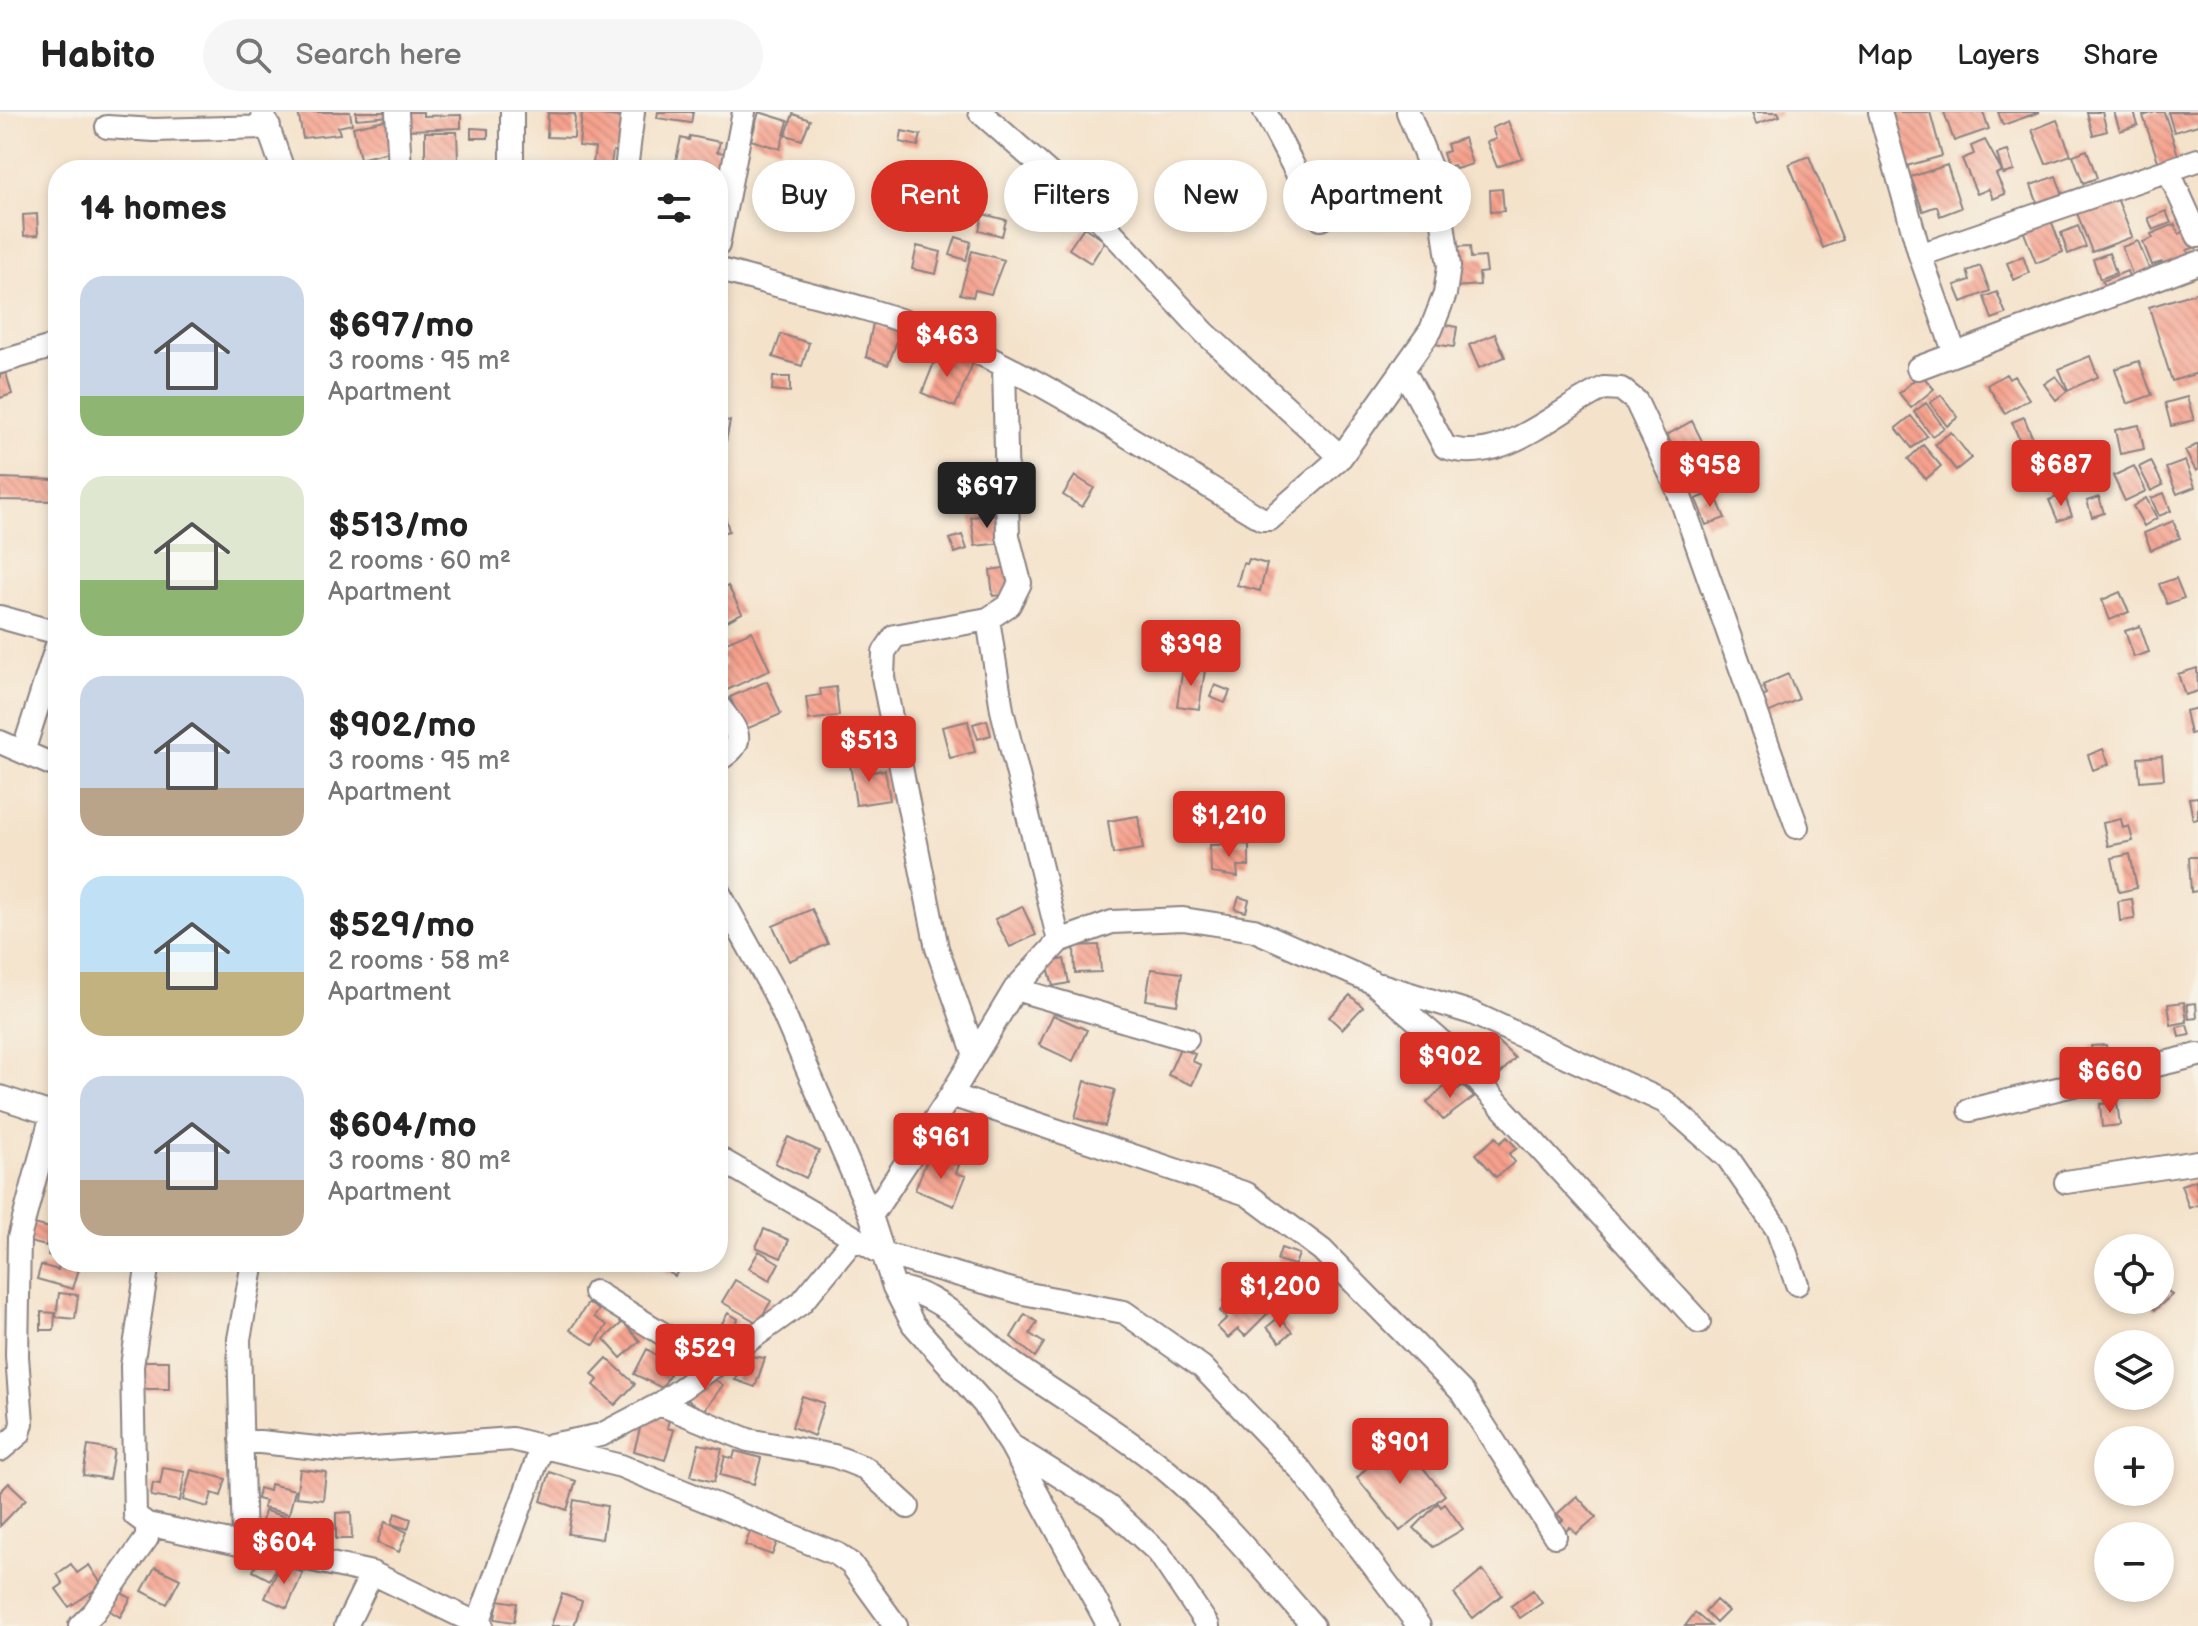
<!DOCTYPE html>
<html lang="en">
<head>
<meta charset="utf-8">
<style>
	body { margin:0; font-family:"Balsamiq Sans",sans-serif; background:#f6f6f6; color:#222; height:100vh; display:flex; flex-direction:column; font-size:30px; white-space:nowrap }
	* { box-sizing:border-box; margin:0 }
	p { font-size:26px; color:#767676 }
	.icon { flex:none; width:44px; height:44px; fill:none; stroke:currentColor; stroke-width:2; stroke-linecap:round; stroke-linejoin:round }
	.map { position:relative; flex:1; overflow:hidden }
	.side { position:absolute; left:48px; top:48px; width:680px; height:1112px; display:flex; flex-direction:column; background:#fff; border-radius:32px; box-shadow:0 4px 12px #0003 }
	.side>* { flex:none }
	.guide { position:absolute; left:752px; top:48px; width:760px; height:72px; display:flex; gap:16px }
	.fabs { position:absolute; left:2094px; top:1122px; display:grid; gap:16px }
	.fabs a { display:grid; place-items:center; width:80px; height:80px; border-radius:50%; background:#fff; box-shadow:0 4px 12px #0003; font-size:40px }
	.price { position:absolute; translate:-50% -68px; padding:0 18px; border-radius:8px; background:#d93025; color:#fff; font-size:26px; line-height:52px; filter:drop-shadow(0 2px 4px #0008) }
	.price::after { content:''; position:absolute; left:50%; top:48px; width:24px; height:18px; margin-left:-12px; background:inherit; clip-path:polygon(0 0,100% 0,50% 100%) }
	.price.selected { background:#222; color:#fff }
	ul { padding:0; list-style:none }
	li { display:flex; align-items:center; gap:24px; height:200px; padding:0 32px }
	li span { display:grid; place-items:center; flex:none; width:224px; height:160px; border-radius:24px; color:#555 }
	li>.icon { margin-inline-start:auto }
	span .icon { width:96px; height:96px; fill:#fffc; stroke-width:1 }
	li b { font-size:34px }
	h2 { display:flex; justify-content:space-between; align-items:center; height:96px; padding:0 32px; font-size:34px }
	.tag { padding:0 28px; border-radius:36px; background:#fff; box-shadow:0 4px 12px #0003; font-size:28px; line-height:72px }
	.tag.selected { background:#d93025; color:#fff }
	header { display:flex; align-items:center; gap:48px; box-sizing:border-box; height:112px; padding:0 40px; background:#fff; border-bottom:2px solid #e0e0e0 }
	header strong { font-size:38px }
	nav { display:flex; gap:44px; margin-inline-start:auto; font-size:28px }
	.search { width:560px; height:72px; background:#f6f6f6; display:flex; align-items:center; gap:20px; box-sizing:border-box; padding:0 28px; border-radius:44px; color:#767676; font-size:30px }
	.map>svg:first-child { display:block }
	.building { fill:url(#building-back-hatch) }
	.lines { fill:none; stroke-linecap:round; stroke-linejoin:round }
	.street-casing { stroke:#8b8282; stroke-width:26 }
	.street { stroke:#fff; stroke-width:22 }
</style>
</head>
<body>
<header>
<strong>Habito</strong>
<div class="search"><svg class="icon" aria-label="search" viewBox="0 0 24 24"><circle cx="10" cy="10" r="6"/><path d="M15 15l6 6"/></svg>Search here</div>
<nav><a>Map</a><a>Layers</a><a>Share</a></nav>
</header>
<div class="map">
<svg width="2198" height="1514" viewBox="0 0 2198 1514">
	<defs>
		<pattern id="building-back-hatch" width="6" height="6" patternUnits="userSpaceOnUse" patternTransform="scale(2)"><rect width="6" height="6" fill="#f5a18d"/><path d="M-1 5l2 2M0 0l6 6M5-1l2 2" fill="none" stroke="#d28a7b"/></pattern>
	</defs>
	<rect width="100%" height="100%" fill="#f7f3e8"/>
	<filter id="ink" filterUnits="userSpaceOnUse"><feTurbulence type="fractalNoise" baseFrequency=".0125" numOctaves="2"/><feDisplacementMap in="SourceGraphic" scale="16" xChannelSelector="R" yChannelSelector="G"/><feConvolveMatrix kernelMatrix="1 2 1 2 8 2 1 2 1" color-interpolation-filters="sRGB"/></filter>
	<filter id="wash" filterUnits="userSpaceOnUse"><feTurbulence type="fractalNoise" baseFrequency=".006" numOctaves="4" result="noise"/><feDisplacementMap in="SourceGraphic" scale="32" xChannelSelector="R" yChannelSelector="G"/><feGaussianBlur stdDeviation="1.8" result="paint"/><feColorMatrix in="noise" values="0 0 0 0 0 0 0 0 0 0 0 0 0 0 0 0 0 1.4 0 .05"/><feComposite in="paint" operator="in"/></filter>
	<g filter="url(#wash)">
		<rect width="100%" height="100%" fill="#f4e2ca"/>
		<g id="blocks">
			<path class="building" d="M298 0H350L352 12 338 15 340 22 303 26Z
				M356 0H390L391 4 356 7Z
				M407 0H423V4L461 3V16L408 18Z
				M658 0H693L691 11 657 6Z
				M759 0 788 9 780 37 751 28Z
				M1752 0H1778L1780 4 1756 12Z
				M1887 0H1930L1942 44 1903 55Z
				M1944 0H1983L1989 17 1954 29Z
				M1998 0H2040L2003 13Z
				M2087 0H2102L2107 19 2093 23Z
				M2114 0H2134L2138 13 2120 19Z
				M2155 0H2164L2180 49 2160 55 2143 4Z
				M2168 0H2198V13L2174 20Z
				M548 1 575 2 574 26 547 25Z
				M582 1 627 6 624 40 613 39 611 52 593 51 595 36 579 34Z
				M793 2 810 8 802 28 786 23Z
				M389 7 396 38 360 47 353 15Z
				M2057 8 2071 43 2046 52 2032 18Z
				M1508 9 1522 46 1497 55 1487 30 1496 27 1492 16Z
				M471 16 488 17V26H471Z
				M902 19 921 23 918 34 900 30Z
				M425 20H457L458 48 425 49Z
				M690 24 720 30 717 40 725 41 719 68 718 58H692L693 51 676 48 681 26 689 28Z
				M1464 26 1472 52 1456 57 1454 53 1447 55 1443 41 1449 39 1447 32Z
				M1985 28 2002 59 1996 62 2005 82 1993 87 1989 77 1977 82 1962 47 1974 42 1971 34Z
				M2087 38 2097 66 2083 71 2073 43Z
				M2008 39 2014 59 2003 62 1997 42Z
				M1809 44 1843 128 1823 136 1789 52Z
				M1947 53 1961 96 1940 104 1937 94 1923 99 1911 65Z
				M2056 64 2065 89 2040 98 2031 73Z
				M1502 77 1504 99 1491 100 1490 78Z
				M2117 86 2132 125 2092 140 2077 101Z
				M2166 99 2171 111 2153 118 2148 106Z
				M37 102 38 123 24 124 23 103Z
				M983 102 1006 108 1002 124 979 118Z
				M2051 108 2063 140 2036 151 2023 118Z
				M2175 112 2179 122 2189 118 2196 135 2187 138 2190 145 2164 156 2162 150 2152 153 2143 130 2153 126 2151 122Z
				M2078 114 2086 135 2068 142 2061 121Z
				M1084 115 1105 129 1091 151 1069 137Z
				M956 125 971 130 966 148 950 143Z
				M2138 129 2152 164 2135 171 2122 135Z
				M917 134 941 140 936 162 912 157Z
				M1470 134 1471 146 1485 145 1487 160 1479 161 1480 173 1455 175 1452 135Z
				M972 139 1004 148 991 182 975 178 973 185 960 182Z
				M2109 141 2116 161 2100 167 2093 147Z
				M2023 144 2029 161 2014 168 2007 151Z
				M1980 154 1990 179 1962 190 1955 173 1970 168 1967 159Z
				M2127 159 2132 172 2107 181 2102 169Z
				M1997 180 2006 202 1992 207 1984 185Z
				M2198 180V261L2172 269 2149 195Z
				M873 211 900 221 888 253 866 245Z
				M1437 211 1457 215 1454 235 1434 232Z
				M781 222 809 231 802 254 773 245Z
				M1495 222 1505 245 1479 256 1469 233Z
				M938 241 973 251 955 295 922 281Z
				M2090 244 2098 265 2068 278 2059 257Z
				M2139 249 2152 283 2127 292 2115 257Z
				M6 261 12 282 0 286V263Z
				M1921 262 1934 277 1911 296 1899 281Z
				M2006 262 2009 267 2014 264 2029 287 2005 301 1987 273Z
				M2056 264 2067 279 2056 288 2044 272Z
				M773 265H790V280L772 278Z
				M1941 283 1958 305 1947 314 1930 291Z
				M2187 285 2194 308 2171 314 2165 291Z
				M1926 291 1944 316 1932 324 1914 300Z
				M1911 304 1927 324 1912 336 1896 316Z
				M2024 305 2035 332 2023 337 2012 310Z
				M718 307 730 309 726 329 718 327Z
				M1692 309 1705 335 1680 348 1667 323Z
				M2139 313 2144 337 2120 342 2115 318Z
				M1951 320 1971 346 1956 358 1935 332Z
				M2198 332V358L2196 359 2185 339Z
				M1923 333 1941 354 1926 367 1908 347Z
				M2151 349 2163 373 2151 379 2139 355Z
				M2185 349 2195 375 2177 382 2166 356Z
				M2134 354 2146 379 2125 389 2113 364Z
				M1075 364 1094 376 1082 395 1063 383Z
				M0 366 58 368V389L0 388Z
				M1714 380 1725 406 1706 413 1696 387Z
				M2164 381 2171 399 2159 404 2151 386Z
				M2064 382 2072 404 2058 409 2049 388Z
				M2099 385 2104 401 2092 405 2087 389Z
				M2146 386 2157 406 2144 414 2133 394Z
				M723 396 729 419 718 422V398Z
				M999 402 1002 431 975 434 971 405Z
				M2173 409 2180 426 2151 438 2144 421Z
				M962 423 967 437 955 441 950 427Z
				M1249 447 1267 452 1260 479 1237 473 1243 451 1247 452Z
				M1010 455 1013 482 993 484 990 458Z
				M2176 466 2184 486 2167 492 2159 472Z
				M728 474 742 501 718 514V480Z
				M2120 480 2129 500 2110 508 2102 488Z
				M2140 514 2149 540 2134 545 2125 519Z
				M752 519 770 558 725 579 718 565V556L725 553 720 543 727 539 724 531Z
				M1183 555 1205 558 1199 597 1177 594Z
				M2197 556 2198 579 2185 583 2178 562Z
				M1788 562 1799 587 1759 605 1752 589 1767 583 1763 573Z
				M767 569 781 602 744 618 730 585Z
				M1215 573 1230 579 1225 591 1210 585Z
				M836 575 839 604 809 608 806 585 821 583 820 577Z
				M2198 596V620L2190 622 2185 599Z
				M987 608 991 623 978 627 973 612Z
				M968 609 975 640 950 646 942 615Z
				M2103 637 2109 652 2093 658 2088 643Z
				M2162 644 2164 667 2140 669 2138 646Z
				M870 649 871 660 885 658 890 688 856 693 850 652Z
				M2198 685V707L2193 708 2189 686Z
				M1138 704 1143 737 1113 742 1108 709Z
				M2121 707 2123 716 2129 714 2133 729 2108 734 2103 711Z
				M1249 732V754H1237L1238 765 1211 761 1210 733Z
				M2130 742 2137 776 2119 780 2112 746Z
				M2189 745H2198V779L2191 780Z
				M1239 785 1249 788 1246 800 1235 797Z
				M2132 787 2135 807 2120 809 2118 789Z
				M1022 794 1036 823 1010 835 995 807Z
				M812 797 828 832 789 849 773 814Z
				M1099 833 1101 860 1075 861 1074 834Z
				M1064 847 1069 871 1053 874 1047 851Z
				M1151 857 1182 861 1177 893 1146 888Z
				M1350 883 1363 895 1342 917 1329 905Z
				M2184 890 2187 910 2171 913 2168 892Z
				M2196 891 2197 906 2189 907 2187 892Z
				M1053 903 1087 918 1073 949 1039 933Z
				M2187 913 2190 923 2179 925 2177 915Z
				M1496 928 1515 946 1499 963 1480 945Z
				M2106 933 2109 956 2093 957 2091 934Z
				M1180 936 1195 942 1192 949 1201 953 1192 973 1168 963Z
				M1085 969 1115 978 1105 1014 1075 1006Z
				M1451 969 1458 977 1462 973 1474 985 1443 1008 1427 990Z
				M2117 990 2120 1013 2102 1015 2100 992Z
				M788 1025 819 1039 806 1066 775 1051Z
				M1496 1025 1500 1031 1507 1025 1517 1036 1509 1042 1515 1050 1496 1065 1476 1042Z
				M942 1046 959 1053 956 1061 966 1064 954 1094 915 1078 927 1048 939 1053Z
				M2196 1068 2198 1093 2189 1096 2181 1073Z
				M30 1111 50 1116 46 1134 26 1129Z
				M764 1117 789 1128 781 1146 756 1135Z
				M53 1125 58 1126V1146L48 1143Z
				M1281 1136 1299 1142 1295 1153 1277 1148Z
				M759 1139 779 1151 770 1168 749 1156Z
				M60 1150H81L73 1177 37 1167 41 1153 58 1158Z
				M660 1150H683L675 1164 658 1154Z
				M1300 1154 1314 1159 1300 1190 1275 1179 1285 1156 1297 1161Z
				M735 1168 771 1189 758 1211 722 1190Z
				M2160 1170 2172 1183 2155 1198 2143 1188H2160Z
				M1233 1178 1240 1186 1248 1178 1269 1200 1245 1224 1238 1217 1228 1226 1217 1215 1227 1206 1220 1199 1227 1192 1223 1189Z
				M59 1181 78 1183 75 1207 56 1205Z
				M588 1191 599 1198 594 1205 607 1213 594 1233 570 1218Z
				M41 1200 55 1201 54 1218H41Z
				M728 1201 738 1207 733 1217 722 1211Z
				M1025 1202 1037 1210 1030 1222 1044 1231 1035 1245 1011 1225Z
				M1279 1205 1292 1220 1280 1230 1267 1215Z
				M623 1210 640 1229 621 1246 604 1227Z
				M647 1237 674 1255 662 1276 634 1262Z
				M744 1243 765 1246 755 1275 735 1268Z
				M607 1246 635 1272 615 1293 594 1273 598 1268 592 1262Z
				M139 1249H169V1277H139Z
				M706 1262 723 1273 704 1299 688 1288Z
				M802 1284 824 1291 814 1324 792 1315Z
				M652 1303 669 1308 667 1316 674 1318 665 1348 634 1339 642 1309 650 1311Z
				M1394 1318 1408 1334 1400 1342 1386 1325Z
				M1388 1330 1399 1343 1396 1346 1408 1337 1445 1383 1400 1419 1357 1366 1377 1345 1374 1342Z
				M699 1332 722 1337 714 1370 691 1364Z
				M88 1334 114 1338 109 1367 83 1363Z
				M735 1339 761 1346 754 1372 720 1363 725 1344 733 1347Z
				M163 1356 185 1360 180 1389 151 1384 153 1371 160 1372Z
				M300 1357 326 1360 323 1388 296 1385Z
				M191 1358 226 1367 221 1384 212 1381 208 1395 183 1388Z
				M550 1360 576 1369 567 1398 541 1389Z
				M9 1371 26 1387 0 1414V1380Z
				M270 1372 295 1378 289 1402 263 1396 265 1389 257 1387 259 1376 269 1379Z
				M1577 1384 1596 1405 1576 1422 1570 1415 1565 1420 1558 1412 1563 1408 1557 1402Z
				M574 1388 607 1394 602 1427 568 1422Z
				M1438 1391 1441 1395 1445 1392 1463 1417 1433 1435 1414 1416Z
				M265 1399 287 1405 282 1422 260 1416Z
				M351 1400 352 1427H336V1401Z
				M395 1401 411 1407 408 1417 392 1412Z
				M385 1410 407 1420 399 1440 377 1431Z
				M752 1415 779 1425 772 1443 745 1433Z
				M262 1442 279 1451 270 1468 253 1459Z
				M281 1451 303 1461 287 1496 265 1486Z
				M71 1452 77 1461 89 1453 102 1473 69 1495 56 1477 63 1472 57 1462Z
				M155 1455 180 1467 167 1492 142 1479Z
				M1483 1458 1502 1483 1473 1506 1454 1482Z
				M1533 1478 1542 1491 1520 1506 1511 1494Z
				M117 1479 131 1486 120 1505 107 1497Z
				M562 1482 582 1489 574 1514H551Z
				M498 1488 517 1491 514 1510 495 1507Z
				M1716 1488 1728 1499 1716 1511 1705 1500Z
				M1695 1501 1711 1514H1685Z"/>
		</g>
	</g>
	<g filter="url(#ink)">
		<use href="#blocks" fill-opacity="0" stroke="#8b8282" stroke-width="2"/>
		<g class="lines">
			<g class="street-casing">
				<path id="street" d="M397 0 400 58
					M980 0 1094 101 1205 221 1341 345
					M1265 0 1321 107
					M1880 0 1920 143 1955 242
					M263 1 283 58
					M107 15 154 18 269 15
					M512 58V0
					M626 58 633 0
					M2168 58 2198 124
					M718 133 744 0
					M1920 143 2198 48
					M718 157C791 179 869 193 939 223 1053 271 1156 344 1262 407H1270L1341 345 1431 218 1445 182 1449 154 1438 75 1408 0
					M0 250 58 233
					M1918 256 2198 151
					M1403 257 1445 335C1502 355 1555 298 1604 276L1621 277 1636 289 1677 376 1797 715
					M0 505 58 521
					M988 507 1002 598 1059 829
					M718 593C735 617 751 629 718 648
					M0 630 58 655
					M23 640 58 530
					M718 779 775 882 871 1104 894 1175 913 1212 984 1292 1011 1333 1109 1514
					M1381 873 1472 901 1665 990 1728 1046 1777 1117 1797 1172
					M1015 877 1187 927
					M975 943 937 836 883 565 884 540 895 524 988 507 1009 493 1020 471 1008 424 1004 254
					M951 983 1247 1082 1322 1138 1463 1281 1555 1424
					M0 985 58 1004
					M1970 998 2198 943
					M718 1046 881 1141 1023 1181 1124 1200 1202 1255 1301 1358 1419 1514
					M2066 1070 2198 1050
					M871 1104 951 983 1015 877 1059 829 1112 810 1183 807 1254 818 1372 870 1444 932 1699 1210
					M148 1150 132 1254 135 1403 147 1412 372 1461 482 1514
					M894 1175C942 1180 977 1225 1015 1253 1063 1287 1115 1317 1161 1354 1218 1401 1265 1459 1313 1514
					M595 1180 715 1254
					M660 1292 748 1328 834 1344 865 1356 908 1395
					M241 1328 345 1339 512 1327 621 1354 837 1442 851 1452 896 1514
					M551 1333 601 1323 660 1292 801 1191 854 1127
					M1012 1334 1109 1395 1159 1441 1208 1514
					M0 1338 19 1322 22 1311 17 1244 19 1126 52 1002
					M244 1433 239 1227 253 1150
					M80 1514 94 1500 147 1426V1412
					M346 1514 372 1461
					M477 1514 542 1335"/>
			</g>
			<use href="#street" class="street"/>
		</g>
	</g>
</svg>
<div class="fabs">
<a><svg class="icon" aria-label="locate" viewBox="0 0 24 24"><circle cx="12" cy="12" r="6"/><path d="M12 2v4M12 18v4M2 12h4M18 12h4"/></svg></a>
<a><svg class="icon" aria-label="layers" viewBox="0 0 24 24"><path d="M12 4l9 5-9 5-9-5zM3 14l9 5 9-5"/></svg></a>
<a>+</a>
<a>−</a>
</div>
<b class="price" style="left:947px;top:267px">$463</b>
<b class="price" style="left:2061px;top:396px">$687</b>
<b class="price" style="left:1710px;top:397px">$958</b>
<b class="price selected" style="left:987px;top:418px">$697</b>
<b class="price" style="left:1191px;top:576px">$398</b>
<b class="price" style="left:869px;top:672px">$513</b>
<b class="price" style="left:1229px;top:747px">$1,210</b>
<b class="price" style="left:1450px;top:988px">$902</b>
<b class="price" style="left:2110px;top:1003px">$660</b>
<b class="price" style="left:941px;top:1069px">$961</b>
<b class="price" style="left:1280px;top:1218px">$1,200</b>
<b class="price" style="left:705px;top:1280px">$529</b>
<b class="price" style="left:1400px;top:1374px">$901</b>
<b class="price" style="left:284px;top:1474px">$604</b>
<div class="guide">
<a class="tag">Buy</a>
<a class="tag selected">Rent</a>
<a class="tag">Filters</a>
<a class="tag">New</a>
<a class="tag">Apartment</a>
</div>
<section class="side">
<h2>14 homes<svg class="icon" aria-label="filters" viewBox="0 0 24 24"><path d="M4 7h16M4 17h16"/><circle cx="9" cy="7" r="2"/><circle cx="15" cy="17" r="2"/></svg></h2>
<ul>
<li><span style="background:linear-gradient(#c9d6e8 75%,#8fb573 0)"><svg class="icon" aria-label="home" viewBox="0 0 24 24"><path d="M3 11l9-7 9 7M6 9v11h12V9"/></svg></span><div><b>$697/mo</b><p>3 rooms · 95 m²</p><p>Apartment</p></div></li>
<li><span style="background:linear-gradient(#dfe7d0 65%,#8fb573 0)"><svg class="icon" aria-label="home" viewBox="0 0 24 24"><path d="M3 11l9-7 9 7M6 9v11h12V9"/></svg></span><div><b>$513/mo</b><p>2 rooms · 60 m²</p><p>Apartment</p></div></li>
<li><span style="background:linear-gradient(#c9d6e8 70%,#b9a48a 0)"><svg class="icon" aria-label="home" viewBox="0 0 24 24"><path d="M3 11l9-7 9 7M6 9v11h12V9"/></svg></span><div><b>$902/mo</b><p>3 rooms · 95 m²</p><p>Apartment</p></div></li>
<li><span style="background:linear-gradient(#bfe0f5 60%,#c2b280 0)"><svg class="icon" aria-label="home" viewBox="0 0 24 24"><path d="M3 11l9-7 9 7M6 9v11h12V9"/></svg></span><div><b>$529/mo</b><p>2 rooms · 58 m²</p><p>Apartment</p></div></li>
<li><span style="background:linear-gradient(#c9d6e8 65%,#b9a48a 0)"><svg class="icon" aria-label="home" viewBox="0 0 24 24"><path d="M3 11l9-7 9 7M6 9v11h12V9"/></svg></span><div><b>$604/mo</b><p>3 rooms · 80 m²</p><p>Apartment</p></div></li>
</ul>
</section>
</div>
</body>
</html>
